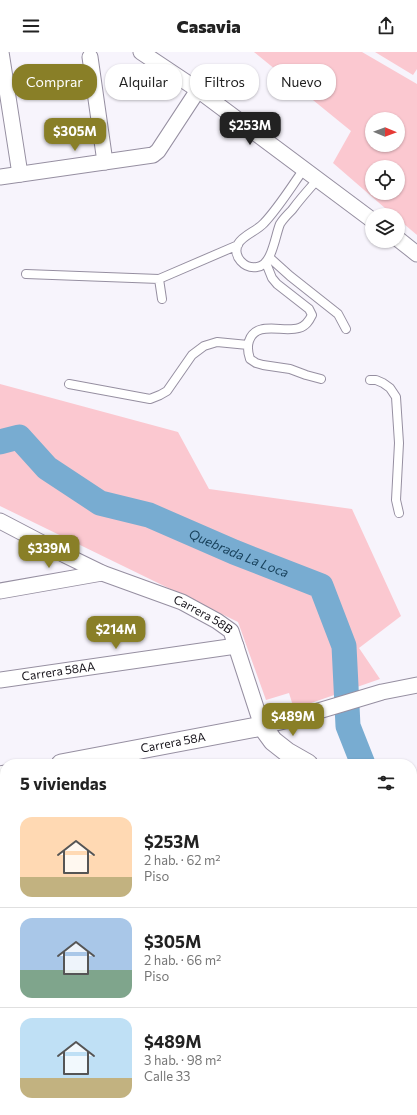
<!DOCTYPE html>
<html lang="es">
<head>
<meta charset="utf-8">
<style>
	body { margin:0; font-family:Commissioner,sans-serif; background:#f6f6f6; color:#222; height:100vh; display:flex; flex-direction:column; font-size:15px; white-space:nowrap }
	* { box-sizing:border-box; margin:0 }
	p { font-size:13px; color:#767676 }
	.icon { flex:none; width:22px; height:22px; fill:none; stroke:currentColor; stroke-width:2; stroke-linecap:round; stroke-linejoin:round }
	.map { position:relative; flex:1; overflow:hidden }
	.details { position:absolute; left:0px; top:707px; width:417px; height:356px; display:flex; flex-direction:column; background:#fff; border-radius:16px 16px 0 0; box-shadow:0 1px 3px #0004 }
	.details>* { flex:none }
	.guide { position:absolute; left:12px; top:12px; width:393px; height:36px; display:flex; gap:8px }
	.needle { width:26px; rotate:91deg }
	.tools { position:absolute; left:365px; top:60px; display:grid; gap:8px }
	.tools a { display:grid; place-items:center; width:40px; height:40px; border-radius:50%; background:#fff; box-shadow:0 1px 3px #0004; font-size:20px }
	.price { position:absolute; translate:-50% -34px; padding:0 9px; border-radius:8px; background:#897f27; color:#fff; font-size:13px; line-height:26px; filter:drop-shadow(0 1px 2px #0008) }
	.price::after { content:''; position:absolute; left:50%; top:24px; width:12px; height:9px; margin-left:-6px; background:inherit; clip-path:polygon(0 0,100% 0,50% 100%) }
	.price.current { background:#222; color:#fff }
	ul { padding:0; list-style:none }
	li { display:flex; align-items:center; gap:12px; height:100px; padding:0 20px }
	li+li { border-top:1px solid #e0e0e0 }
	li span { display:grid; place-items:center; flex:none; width:112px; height:80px; border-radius:12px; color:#555 }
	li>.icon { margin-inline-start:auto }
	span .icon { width:48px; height:48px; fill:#fffc; stroke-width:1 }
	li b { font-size:17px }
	h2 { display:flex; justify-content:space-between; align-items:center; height:48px; padding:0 20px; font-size:17px }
	.tag { padding:0 14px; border-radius:16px; background:#fff; box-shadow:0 1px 3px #0004; font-size:14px; line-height:36px }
	.tag.current { background:#897f27; color:#fff }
	header { display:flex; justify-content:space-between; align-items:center; height:52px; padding:0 20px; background:#fff; font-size:18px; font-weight:800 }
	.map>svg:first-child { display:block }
	.green { fill:#fbc8d0; fill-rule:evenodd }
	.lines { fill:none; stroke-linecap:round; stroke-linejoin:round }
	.river { stroke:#78acd1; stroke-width:25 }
	.service-casing { stroke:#968fa1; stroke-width:10 }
	.minor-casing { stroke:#968fa1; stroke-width:17 }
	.tertiary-casing { stroke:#968fa1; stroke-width:21 }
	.secondary-casing { stroke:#968fa1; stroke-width:23 }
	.service { stroke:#fff; stroke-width:8 }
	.minor { stroke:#fff; stroke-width:15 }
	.tertiary { stroke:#fff; stroke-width:19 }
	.secondary { stroke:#fff; stroke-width:21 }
	.labels { text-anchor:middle; stroke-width:4; stroke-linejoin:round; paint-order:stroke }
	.street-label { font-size:12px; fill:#151219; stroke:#fff }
	.water-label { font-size:13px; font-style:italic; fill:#163f59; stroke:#fff }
</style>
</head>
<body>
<header><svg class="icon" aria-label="menu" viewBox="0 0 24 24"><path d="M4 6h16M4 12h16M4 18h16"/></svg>Casavia<svg class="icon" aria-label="share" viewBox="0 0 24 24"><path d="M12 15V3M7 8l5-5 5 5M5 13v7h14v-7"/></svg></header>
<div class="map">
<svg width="417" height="1063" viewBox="0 0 417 1063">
	<rect width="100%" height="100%" fill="#f7f4fc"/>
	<path class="green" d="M254 0H362L417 32V183L398 167V163H393L333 111 351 79ZM372 67H398V93H372ZM372 115H398V141H372Z
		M375 0H417V17L413 23Z
		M0 332 178 380 209 437 352 457 401 564 359 596 380 627 294 657 289 641 266 648 238 570 0 454Z
		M417 998V1063H398L396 1058H412V999Z"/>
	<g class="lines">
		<g class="river">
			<path id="s1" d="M0 390 19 385 47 416 100 451 149 463 234 500 321 534 344 594 348 674 363 712"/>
			<path d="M412 1058 415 1063"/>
		</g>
		<g class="service-casing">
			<path id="service" d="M304 117C291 135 279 155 264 171 257 179 243 183 238 192 232 205 245 217 257 215 272 214 275 184 280 172 283 167 288 162 292 158 300 147 309 137 318 127
				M270 206 290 224 338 262 346 277
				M266 211 272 226 277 232 309 257 312 263C309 269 306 274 299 276 283 281 256 268 249 289 247 295 248 301 250 307L256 311 263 313 290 317 306 323 321 327
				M26 222 159 227 238 193
				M159 227 162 247
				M370 328H376L383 331 390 336 396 345 399 391 396 448 399 461
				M69 332 150 347 160 343 167 339 192 303 204 294 217 290 248 293
				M286 1058 288 1063"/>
		</g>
		<g class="minor-casing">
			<g id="minor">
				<path d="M1 0 20 122"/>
				<path d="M141 0 198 38 372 168"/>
				<path d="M90 5 105 110"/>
				<path d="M0 125 153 103 158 99 198 38"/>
				<path d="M398 187 417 202"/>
				<path id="s2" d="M0 469 65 503 102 521 182 550 217 569 231 579 262 674 285 669 382 640 417 633"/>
				<path d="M0 539 102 521"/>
				<path id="s3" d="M0 628 236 594"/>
				<path d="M184 1058 186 1063"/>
			</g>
		</g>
		<g class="tertiary-casing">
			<g id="tertiary">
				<path id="s4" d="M61 712 262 674 273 689 287 700 308 712"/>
				<path d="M0 724 5 723"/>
				<path d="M0 771 5 788"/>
			</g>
		</g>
		<g class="secondary-casing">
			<path id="secondary" d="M412 915 417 914
				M0 1015 5 1014
				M84 1058 86 1063
				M369 1058 371 1063"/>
		</g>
		<use href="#service" class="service"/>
		<use href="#minor" class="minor"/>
		<use href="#tertiary" class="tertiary"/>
		<use href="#secondary" class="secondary"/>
	</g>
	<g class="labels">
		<g class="street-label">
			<text dy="4" stroke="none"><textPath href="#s2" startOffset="224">Carrera 58B</textPath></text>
			<text dy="4" stroke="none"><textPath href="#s3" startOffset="59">Carrera 58AA</textPath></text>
			<text dy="4" stroke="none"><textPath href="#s4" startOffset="114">Carrera 58A</textPath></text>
		</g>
		<g class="water-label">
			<text dy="5" stroke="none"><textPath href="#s1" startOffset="273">Quebrada La Loca</textPath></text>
		</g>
	</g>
</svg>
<div class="tools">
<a><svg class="needle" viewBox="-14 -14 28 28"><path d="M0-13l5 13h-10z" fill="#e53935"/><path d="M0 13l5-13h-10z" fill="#767676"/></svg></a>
<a><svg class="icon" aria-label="locate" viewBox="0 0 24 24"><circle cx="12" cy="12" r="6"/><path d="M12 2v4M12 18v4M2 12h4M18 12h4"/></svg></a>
<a><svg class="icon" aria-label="layers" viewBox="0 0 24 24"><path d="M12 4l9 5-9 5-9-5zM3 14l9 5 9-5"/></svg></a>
</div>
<b class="price current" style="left:250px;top:94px">$253M</b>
<b class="price" style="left:75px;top:100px">$305M</b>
<b class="price" style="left:49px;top:517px">$339M</b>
<b class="price" style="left:116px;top:598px">$214M</b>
<b class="price" style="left:293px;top:685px">$489M</b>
<div class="guide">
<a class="tag current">Comprar</a>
<a class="tag">Alquilar</a>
<a class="tag">Filtros</a>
<a class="tag">Nuevo</a>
</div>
<section class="details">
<h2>5 viviendas<svg class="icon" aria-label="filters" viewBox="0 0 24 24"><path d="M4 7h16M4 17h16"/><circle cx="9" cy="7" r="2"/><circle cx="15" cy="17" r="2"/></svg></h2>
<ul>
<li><span style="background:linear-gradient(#ffd9b3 75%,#c2b280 0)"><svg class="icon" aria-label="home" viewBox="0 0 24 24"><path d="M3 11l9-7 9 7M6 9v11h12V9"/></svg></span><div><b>$253M</b><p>2 hab. · 62 m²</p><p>Piso</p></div></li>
<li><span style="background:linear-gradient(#a9c7e8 65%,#7fa58c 0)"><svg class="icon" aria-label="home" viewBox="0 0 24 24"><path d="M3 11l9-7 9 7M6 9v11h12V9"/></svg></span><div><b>$305M</b><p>2 hab. · 66 m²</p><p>Piso</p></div></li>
<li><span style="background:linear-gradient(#bfe0f5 75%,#c2b280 0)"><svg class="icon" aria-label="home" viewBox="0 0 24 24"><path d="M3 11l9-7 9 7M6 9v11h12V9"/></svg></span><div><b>$489M</b><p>3 hab. · 98 m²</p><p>Calle 33</p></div></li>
</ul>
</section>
</div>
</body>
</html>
